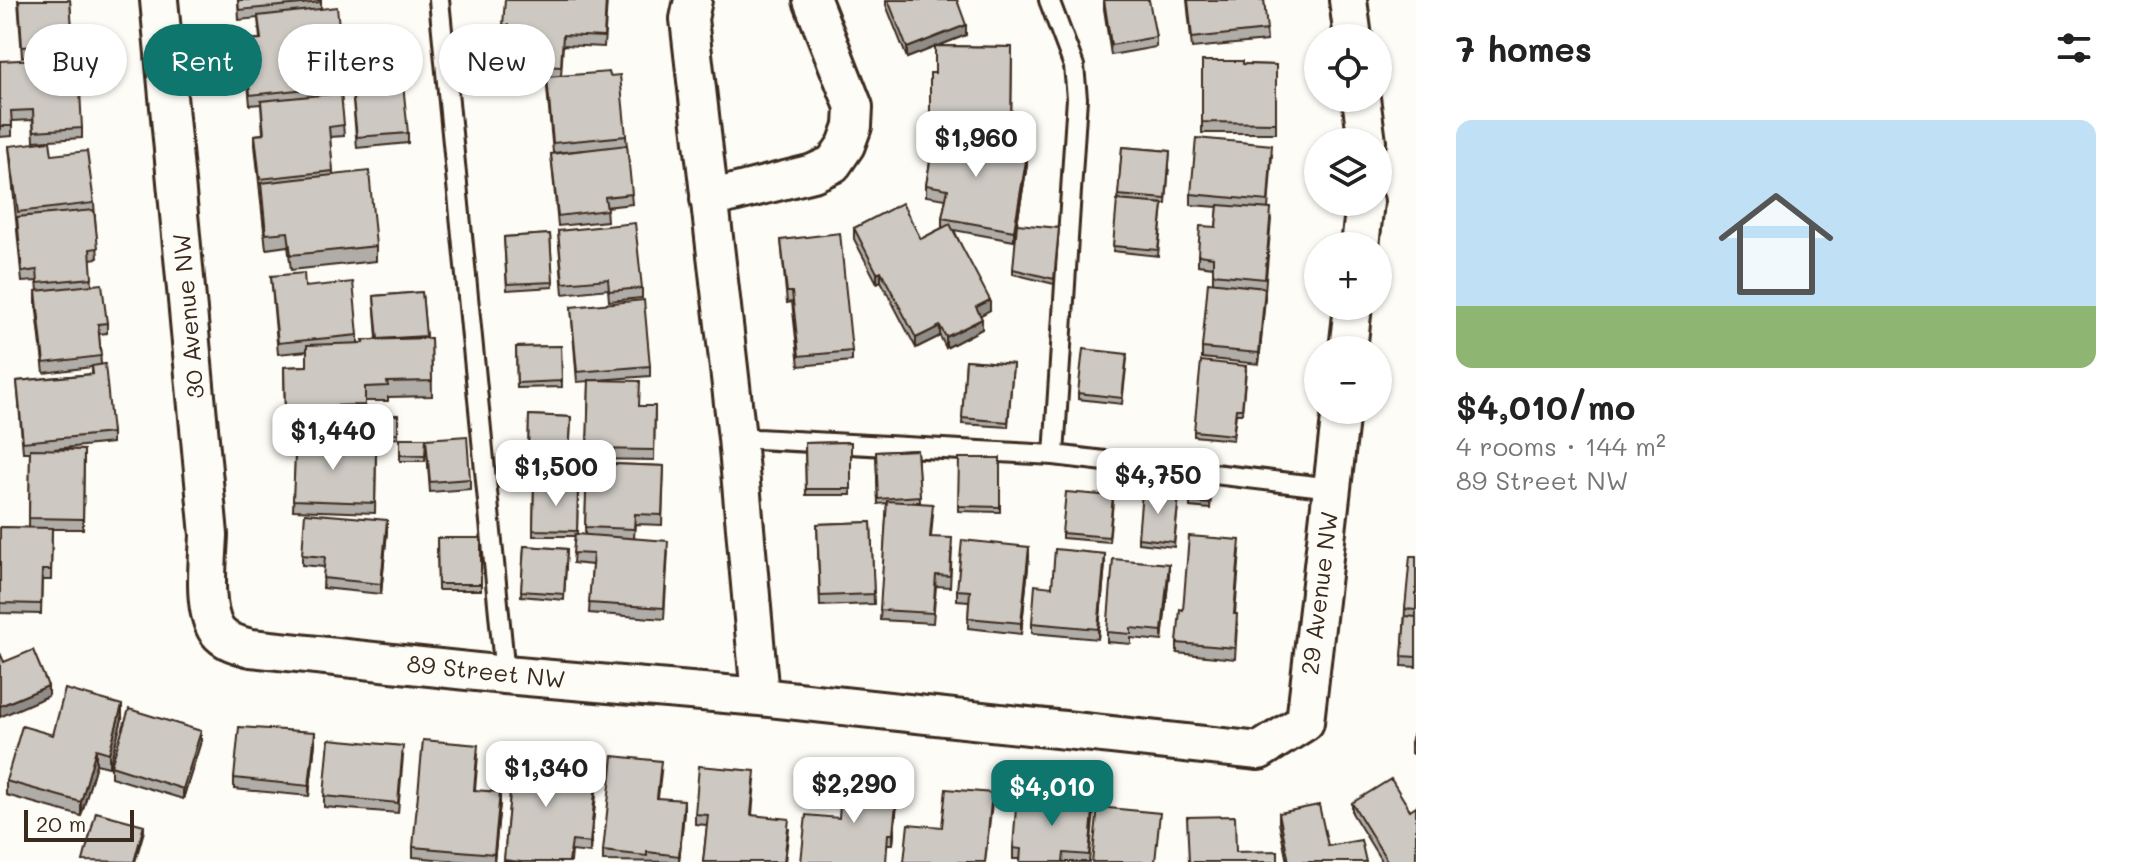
<!DOCTYPE html>
<html lang="en">
<head>
<meta charset="utf-8">
<style>
	body { margin:0; font-family:Mali,sans-serif; background:#f6f6f6; color:#222; height:100vh; display:flex; flex-direction:column; font-size:30px; white-space:nowrap }
	* { box-sizing:border-box; margin:0 }
	p { font-size:26px; color:#767676 }
	.icon { flex:none; width:44px; height:44px; fill:none; stroke:currentColor; stroke-width:2; stroke-linecap:round; stroke-linejoin:round }
	.map { position:relative; flex:1; overflow:hidden }
	.details { display:flex; flex-direction:column; background:#fff; width:720px }
	.details>* { flex:none }
	.banner { position:absolute; left:24px; top:24px; width:760px; height:72px; display:flex; gap:16px }
	.tools { position:absolute; left:1304px; top:24px; display:grid; gap:16px }
	.tools a { display:grid; place-items:center; width:88px; height:88px; border-radius:50%; background:#fff; box-shadow:0 2px 6px #0004; font-size:40px }
	.scale { position:absolute; left:24px; bottom:20px; width:110px; box-sizing:border-box; padding-left:8px; border:4px solid #3b2a1e; border-top:0; font-size:22px; line-height:28px; white-space:nowrap; color:#3b2a1e; -webkit-text-stroke:6px #fdfcf7; paint-order:stroke }
	.price { position:absolute; translate:-50% -68px; padding:0 18px; border-radius:16px; background:#fff; color:#222; font-size:26px; line-height:52px; filter:drop-shadow(0 2px 4px #0008) }
	.price::after { content:''; position:absolute; left:50%; top:48px; width:24px; height:18px; margin-left:-12px; background:inherit; clip-path:polygon(0 0,100% 0,50% 100%) }
	.price.active { background:#0f766e; color:#fff }
	ul { padding:0; list-style:none }
	li { display:grid; align-content:center; gap:16px; height:424px; padding:0 40px }
	li span { display:grid; place-items:center; height:248px; border-radius:16px; color:#555 }
	li>.icon { margin-inline-start:auto }
	span .icon { width:144px; height:144px; fill:#fffc; stroke-width:1 }
	li b { font-size:34px }
	h2 { display:flex; justify-content:space-between; align-items:center; height:96px; padding:0 40px; font-size:34px }
	.chip { padding:0 28px; border-radius:36px; background:#fff; box-shadow:0 2px 6px #0004; font-size:28px; line-height:72px }
	.chip.active { background:#0f766e; color:#fff }
	main { display:flex; flex:1; min-height:0 }
	.map>svg:first-child { display:block }
	.lines { fill:none; stroke-linecap:round; stroke-linejoin:round }
	.service-casing { stroke:#3b2a1e; stroke-width:24 }
	.minor-casing { stroke:#3b2a1e; stroke-width:42 }
	.service { stroke:#fdfcf7; stroke-width:18 }
	.minor { stroke:#fdfcf7; stroke-width:36 }
	.wall { fill:#b0aca7; stroke:#3b2a1e; stroke-width:2 }
	.shaded-wall { fill:#908c88; stroke:#3b2a1e; stroke-width:2 }
	.building { fill:#cdc8c2; stroke:#3b2a1e; stroke-width:2 }
	.labels { text-anchor:middle; stroke-width:7; stroke-linejoin:round; paint-order:stroke }
	.street-label { font-size:24px; fill:#3b2a1e; stroke:#fdfcf7 }
</style>
</head>
<body>
<main>
<div class="map">
<svg width="1416" height="862" viewBox="0 0 1416 862">
	<rect width="100%" height="100%" fill="#fdfcf7"/>
	<filter id="ink" filterUnits="userSpaceOnUse"><feTurbulence type="fractalNoise" baseFrequency=".0125" numOctaves="2"/><feDisplacementMap in="SourceGraphic" scale="16" xChannelSelector="R" yChannelSelector="G"/><feConvolveMatrix kernelMatrix="1 2 1 2 8 2 1 2 1" color-interpolation-filters="sRGB"/></filter>
	<g filter="url(#ink)">
		<g class="lines">
			<g class="service-casing">
				<path id="service" d="M439 0 505 675
					M1049 0 1074 66 1077 98 1054 455
					M737 438 1054 455 1332 488"/>
			</g>
			<g class="minor-casing">
				<path id="minor" d="M159 0 209 535C208 560 202 609 217 631 225 642 239 645 251 648L505 675 760 697 1259 751 1305 722 1341 410
					M693 0 689 19 737 438 760 697
					M1348 0 1353 38
					M1361 98 1367 142
					M709 199 813 173 833 164 846 145 853 126 854 107 812 0
					M1360 246 1365 202
					M1348 350 1353 306"/>
			</g>
			<use href="#service" class="service"/>
			<use href="#minor" class="minor"/>
		</g>
		<path class="wall" d="M18 0H70L73 54 22 57Z
			M238 0H321V9L345 85V96H341L344 136 330 137 333 175 376 246V261L291 270 288 246 266 249 255 145V135L263 134 261 104 250 105 245 50V40L260 39 258 18 239 20Z
			M607 0 604 47 563 45 561 76H610L626 136 632 204 606 207 607 221 558 226 551 154 585 150 553 153 547 88V77H553L505 74 507 35H503V25Z
			M886 0H957L966 35 938 46 1012 47 1011 134H977L989 148 1027 165 1014 241 954 230 990 310 980 315 982 329 946 348 940 336 916 348 881 281 877 283 854 239V228L921 239 942 228V218L946 199 926 196V185L935 134 930 133V123L935 73V47L907 58 886 5Z
			M1104 0 1156 37V47L1111 55 1104 9Z
			M1187 0H1264L1267 41 1192 48Z
			M0 61 59 73 82 128V138L34 141 33 120 12 121V136L0 137Z
			M1202 61 1243 64 1276 65V133H1202Z
			M352 89 408 133V143L357 148Z
			M9 146 52 155 94 203 98 258 90 259 92 285 107 323V333L99 334 101 365 112 433V443L54 449 84 450 83 529H52L51 580H42L41 614 0 613V527L29 528 30 452H23L17 381 92 374V367L44 373 36 302V291H38L37 281 22 282Z
			M1122 147 1170 151 1166 204 1147 203 1163 204 1158 256 1113 251 1118 200Z
			M1272 155 1268 209 1271 219 1259 364 1202 358V348L1213 283V267L1198 265V255L1216 227 1218 207 1191 205V194Z
			M1059 228 1054 284 1013 274V269Z
			M558 231 642 288V298L609 301 608 289 563 294Z
			M550 234 553 287 507 290 504 237Z
			M781 240 852 351V361L799 366 792 302 787 303Z
			M271 276 305 287 358 335V343H363L377 339 374 296 422 292 426 338H431L432 396 388 397V401H365V419L285 421 284 367 307 366V351L278 354Z
			M571 307 650 366V376L597 380 640 406H655L654 460 587 459 589 381 577 382Z
			M561 346 562 387 517 388 516 347Z
			M1127 359 1122 404 1078 399V393Z
			M966 360 1013 364 1008 427 962 424Z
			M1246 371 1242 414H1236L1233 440 1194 436V431Z
			M398 415V438L372 439 371 416Z
			M529 415 571 417 569 463 528 461Z
			M296 434 329 447 376 449 375 513 293 510Z
			M400 438H426L425 461H400Z
			M426 439 470 479V489L430 492Z
			M851 442V495H806L805 443Z
			M917 450 920 502H907L933 514 931 537 952 549 950 587 936 586 933 623 880 620 887 503 878 504 876 452Z
			M1000 458V512L958 511V506Z
			M587 463 664 466 662 525 635 524 634 538 668 551 664 619 589 613 592 565 573 563 575 536H533L534 485 578 486 577 534 585 535Z
			M1212 485 1210 509 1190 507V502Z
			M1179 495 1174 547 1138 543V538Z
			M1113 502 1109 542 1062 538V533Z
			M871 522 874 604 820 606 817 524Z
			M387 531 381 594 323 588 324 567 302 565V555Z
			M437 538H481V590H438Z
			M524 546 567 549 564 600 521 596Z
			M1240 551 1235 614 1237 625 1235 659 1177 653V643L1183 610Z
			M1416 556V667L1402 666 1405 609Z
			M1029 557 1021 634 968 628 969 601 957 600V590Z
			M1105 564 1098 639 1032 633V623Z
			M1169 574 1162 641 1131 638V644L1107 642V632Z
			M122 719 109 767 96 764 81 816 6 795V781L53 735Z
			M1416 726V755L1411 753V743Z
			M201 741 183 799 111 777V766Z
			M315 743 309 796 234 789V778Z
			M514 749 567 764 566 780 596 793 590 853 572 851 571 862H504Z
			M478 755 475 790 500 803 494 862H469L413 857V847Z
			M403 756 398 813 324 807V796Z
			M661 772 658 798 684 811 679 862 603 861V851Z
			M755 781 752 815 789 829 785 862H703L707 825 695 824V814Z
			M898 793 893 844H888L839 818Z
			M1352 803 1410 810 1416 862H1382L1352 813Z
			M1094 811 1089 862H1020V859H1013V848Z
			M1279 813 1328 846 1366 862H1287L1279 823Z"/>
		<path class="shaded-wall" d="M966 25V35L907 58V48Z
			M1027 155V165L1014 241V231Z
			M881 271V281L877 283V273Z
			M1265 288V298L1259 364V353Z
			M990 300V310L976 318V307Z
			M982 319V329L946 348V337Z
			M940 326V336L916 348V338Z
			M387 520V531L381 594V584Z
			M1029 547V557L1021 634V623Z
			M1105 554V564L1098 639V629Z
			M1169 564V574L1162 641V631Z
			M48 686V696L0 717V706Z
			M122 705V719L109 767V753Z
			M201 731V741L183 799V789Z
			M315 732V743L309 796V786Z
			M96 749V764L81 816V802Z
			M596 782V793L590 853V843Z
			M898 783V793L893 844V834Z
			M500 792V803L494 862V854Z
			M992 793V803L985 862Z
			M684 800V811L679 862V856Z
			M144 825V831L135 862H134Z"/>
		<path class="building" d="M19 0H70L73 44 22 47Z
			M238 0H321V2L239 10Z
			M505 0H606L604 37 563 35 561 67 505 64 508 25H503Z
			M888 0H957L966 25 907 48Z
			M1104 0H1149L1156 37 1111 45Z
			M1188 0H1264L1267 30 1192 38Z
			M337 7 345 85 250 95 245 40 261 39 258 16Z
			M935 46 1012 47 1011 124 930 123V73H935Z
			M59 58V73L79 72 82 128 34 131 33 110 11 111 12 126H0V61Z
			M1202 61H1243V64L1276 65V123L1202 122Z
			M609 72 610 76 620 75 626 136 553 143 547 77Z
			M403 84 408 133 357 137 352 89Z
			M341 93 344 125 329 127 333 171 260 179 255 135 264 134 261 101Z
			M936 127 989 136 988 148 1027 155 1014 231 942 218 948 189 926 185Z
			M1196 138 1272 145 1268 201 1191 194Z
			M50 141 52 155 87 151 94 203 18 212 9 146Z
			M627 145 632 194 605 197 607 210 558 216 551 154Z
			M1122 147 1170 151 1166 199 1118 195Z
			M369 171 376 246 291 255 288 232 266 234 261 183Z
			M1117 200 1163 204 1158 250 1113 246Z
			M902 203 921 239 950 224 990 300 976 307 982 319 946 337 940 326 916 338 881 271 877 273 854 228Z
			M1218 205 1271 209 1265 279 1213 274V257L1198 255 1200 226 1216 227Z
			M94 210 98 248 90 249 92 278 38 283 37 270 22 272 17 217Z
			M635 223 642 288 609 291 608 279 563 283 558 231Z
			M1017 224 1059 228 1054 279 1013 269Z
			M840 233 852 351 799 356 792 292H787L781 240Z
			M550 234 553 282 507 284 504 237Z
			M304 273 305 287 353 282 358 335 278 343 271 276Z
			M1208 282 1265 288 1259 353 1202 348Z
			M102 284 107 323 98 324 101 356 44 363 36 291Z
			M422 292 426 336 378 339 374 296Z
			M644 300 650 366 577 372 571 307Z
			M431 338 432 381 387 382 388 386 365 387V405L285 407 284 367 307 366V345L364 343 363 340Z
			M561 346 562 381 517 383 516 347Z
			M1083 349 1127 354 1122 398 1078 393Z
			M966 360 1013 364 1008 422 962 418Z
			M1201 361 1246 366 1242 409H1236L1233 435 1194 431Z
			M105 364 112 433 23 442 17 381 93 374 92 366Z
			M589 380 640 381 639 406H655L654 450 587 449Z
			M398 415V433L372 434 371 416Z
			M529 415 571 417 569 458 528 456Z
			M296 434 330 435 329 447 376 449 375 503 293 500Z
			M467 436 470 479 430 482 426 439Z
			M400 438H426L425 456 400 455Z
			M851 442V489H806L805 443Z
			M30 449 84 450 83 519 29 518Z
			M917 450 920 496 878 499 876 452Z
			M959 458H1000V507L958 506Z
			M587 463 664 466 662 515 635 514 634 529 585 527Z
			M1193 477 1212 479 1210 504 1190 502Z
			M534 485 578 486 577 531 533 530Z
			M1142 491 1179 495 1174 542 1138 538Z
			M1066 492 1113 496 1109 537 1062 533Z
			M887 501 933 504 930 537 952 538 950 576 936 575 933 613 880 610Z
			M305 513 387 520 381 584 323 578 325 557 302 555Z
			M871 522 874 594 820 596 817 524Z
			M0 527 52 528 51 570H42L41 604 0 603Z
			M575 534 668 541 664 608 589 603 593 554 573 553Z
			M1189 536 1240 540 1234 614H1237L1235 648 1177 643 1180 609 1183 610Z
			M437 538H481V584H438Z
			M962 540 1029 547 1021 623 968 618 970 591 957 590Z
			M524 546 567 549 564 594 521 591Z
			M1055 549 1105 554 1098 629 1032 623 1035 585 1052 587Z
			M1410 556H1416V610L1405 609Z
			M1113 559 1169 564 1162 631 1131 628V634L1107 632Z
			M1405 616 1416 617V657L1402 656Z
			M33 650 48 686 0 706V653L4 662Z
			M65 689 122 705 109 753 96 749 81 802 6 781 22 726 53 735Z
			M129 709 201 731 183 789 111 766Z
			M1416 726V745L1411 743Z
			M239 727 315 732 309 786 234 778Z
			M329 739 403 746 398 803 324 796Z
			M423 740 478 745 474 790 500 792 494 854 413 847Z
			M514 749 567 754 565 780 596 782 590 843 572 841 569 862H521L504 860Z
			M613 756 661 761 657 798 684 800 679 856 647 852V856L603 851Z
			M699 766 755 771 751 815 789 819 784 862H703L708 815 695 814Z
			M842 778 898 783 893 834H888L886 862H801L806 815 839 818Z
			M1391 779 1410 810 1416 806V862H1388L1352 803Z
			M946 789 992 793 985 862H904L908 824 942 827Z
			M1017 794 1094 800 1089 855 1064 853 1063 862H1020L1021 849 1013 848Z
			M1319 805 1328 846 1361 840 1366 862H1289L1279 813Z
			M1098 807 1160 813 1155 862H1092Z
			M96 812 144 825 134 862 83 861Z
			M1235 816 1236 852 1278 851V862H1189L1187 817Z"/>
	</g>
	<g class="labels">
		<g class="street-label">
			<text transform="translate(189 316) rotate(-95)" y="8">30 Avenue NW</text>
			<text transform="translate(1320 593) rotate(-83)" y="8">29 Avenue NW</text>
			<text transform="translate(486 672) rotate(6)" y="8">89 Street NW</text>
		</g>
	</g>
</svg>
<div class="tools">
<a><svg class="icon" aria-label="locate" viewBox="0 0 24 24"><circle cx="12" cy="12" r="6"/><path d="M12 2v4M12 18v4M2 12h4M18 12h4"/></svg></a>
<a><svg class="icon" aria-label="layers" viewBox="0 0 24 24"><path d="M12 4l9 5-9 5-9-5zM3 14l9 5 9-5"/></svg></a>
<a>+</a>
<a>−</a>
</div>
<div class="scale">20 m</div>
<b class="price" style="left:976px;top:179px">$1,960</b>
<b class="price" style="left:333px;top:472px">$1,440</b>
<b class="price" style="left:556px;top:508px">$1,500</b>
<b class="price" style="left:1158px;top:516px">$4,750</b>
<b class="price" style="left:546px;top:809px">$1,340</b>
<b class="price" style="left:854px;top:825px">$2,290</b>
<b class="price active" style="left:1052px;top:828px">$4,010</b>
<div class="banner">
<a class="chip">Buy</a>
<a class="chip active">Rent</a>
<a class="chip">Filters</a>
<a class="chip">New</a>
</div>
</div>
<section class="details">
<h2>7 homes<svg class="icon" aria-label="filters" viewBox="0 0 24 24"><path d="M4 7h16M4 17h16"/><circle cx="9" cy="7" r="2"/><circle cx="15" cy="17" r="2"/></svg></h2>
<ul>
<li><span style="background:linear-gradient(#bfe0f5 75%,#8fb573 0)"><svg class="icon" aria-label="home" viewBox="0 0 24 24"><path d="M3 11l9-7 9 7M6 9v11h12V9"/></svg></span><div><b>$4,010/mo</b><p>4 rooms · 144 m²</p><p>89 Street NW</p></div></li>
</ul>
</section>
</main>
</body>
</html>
